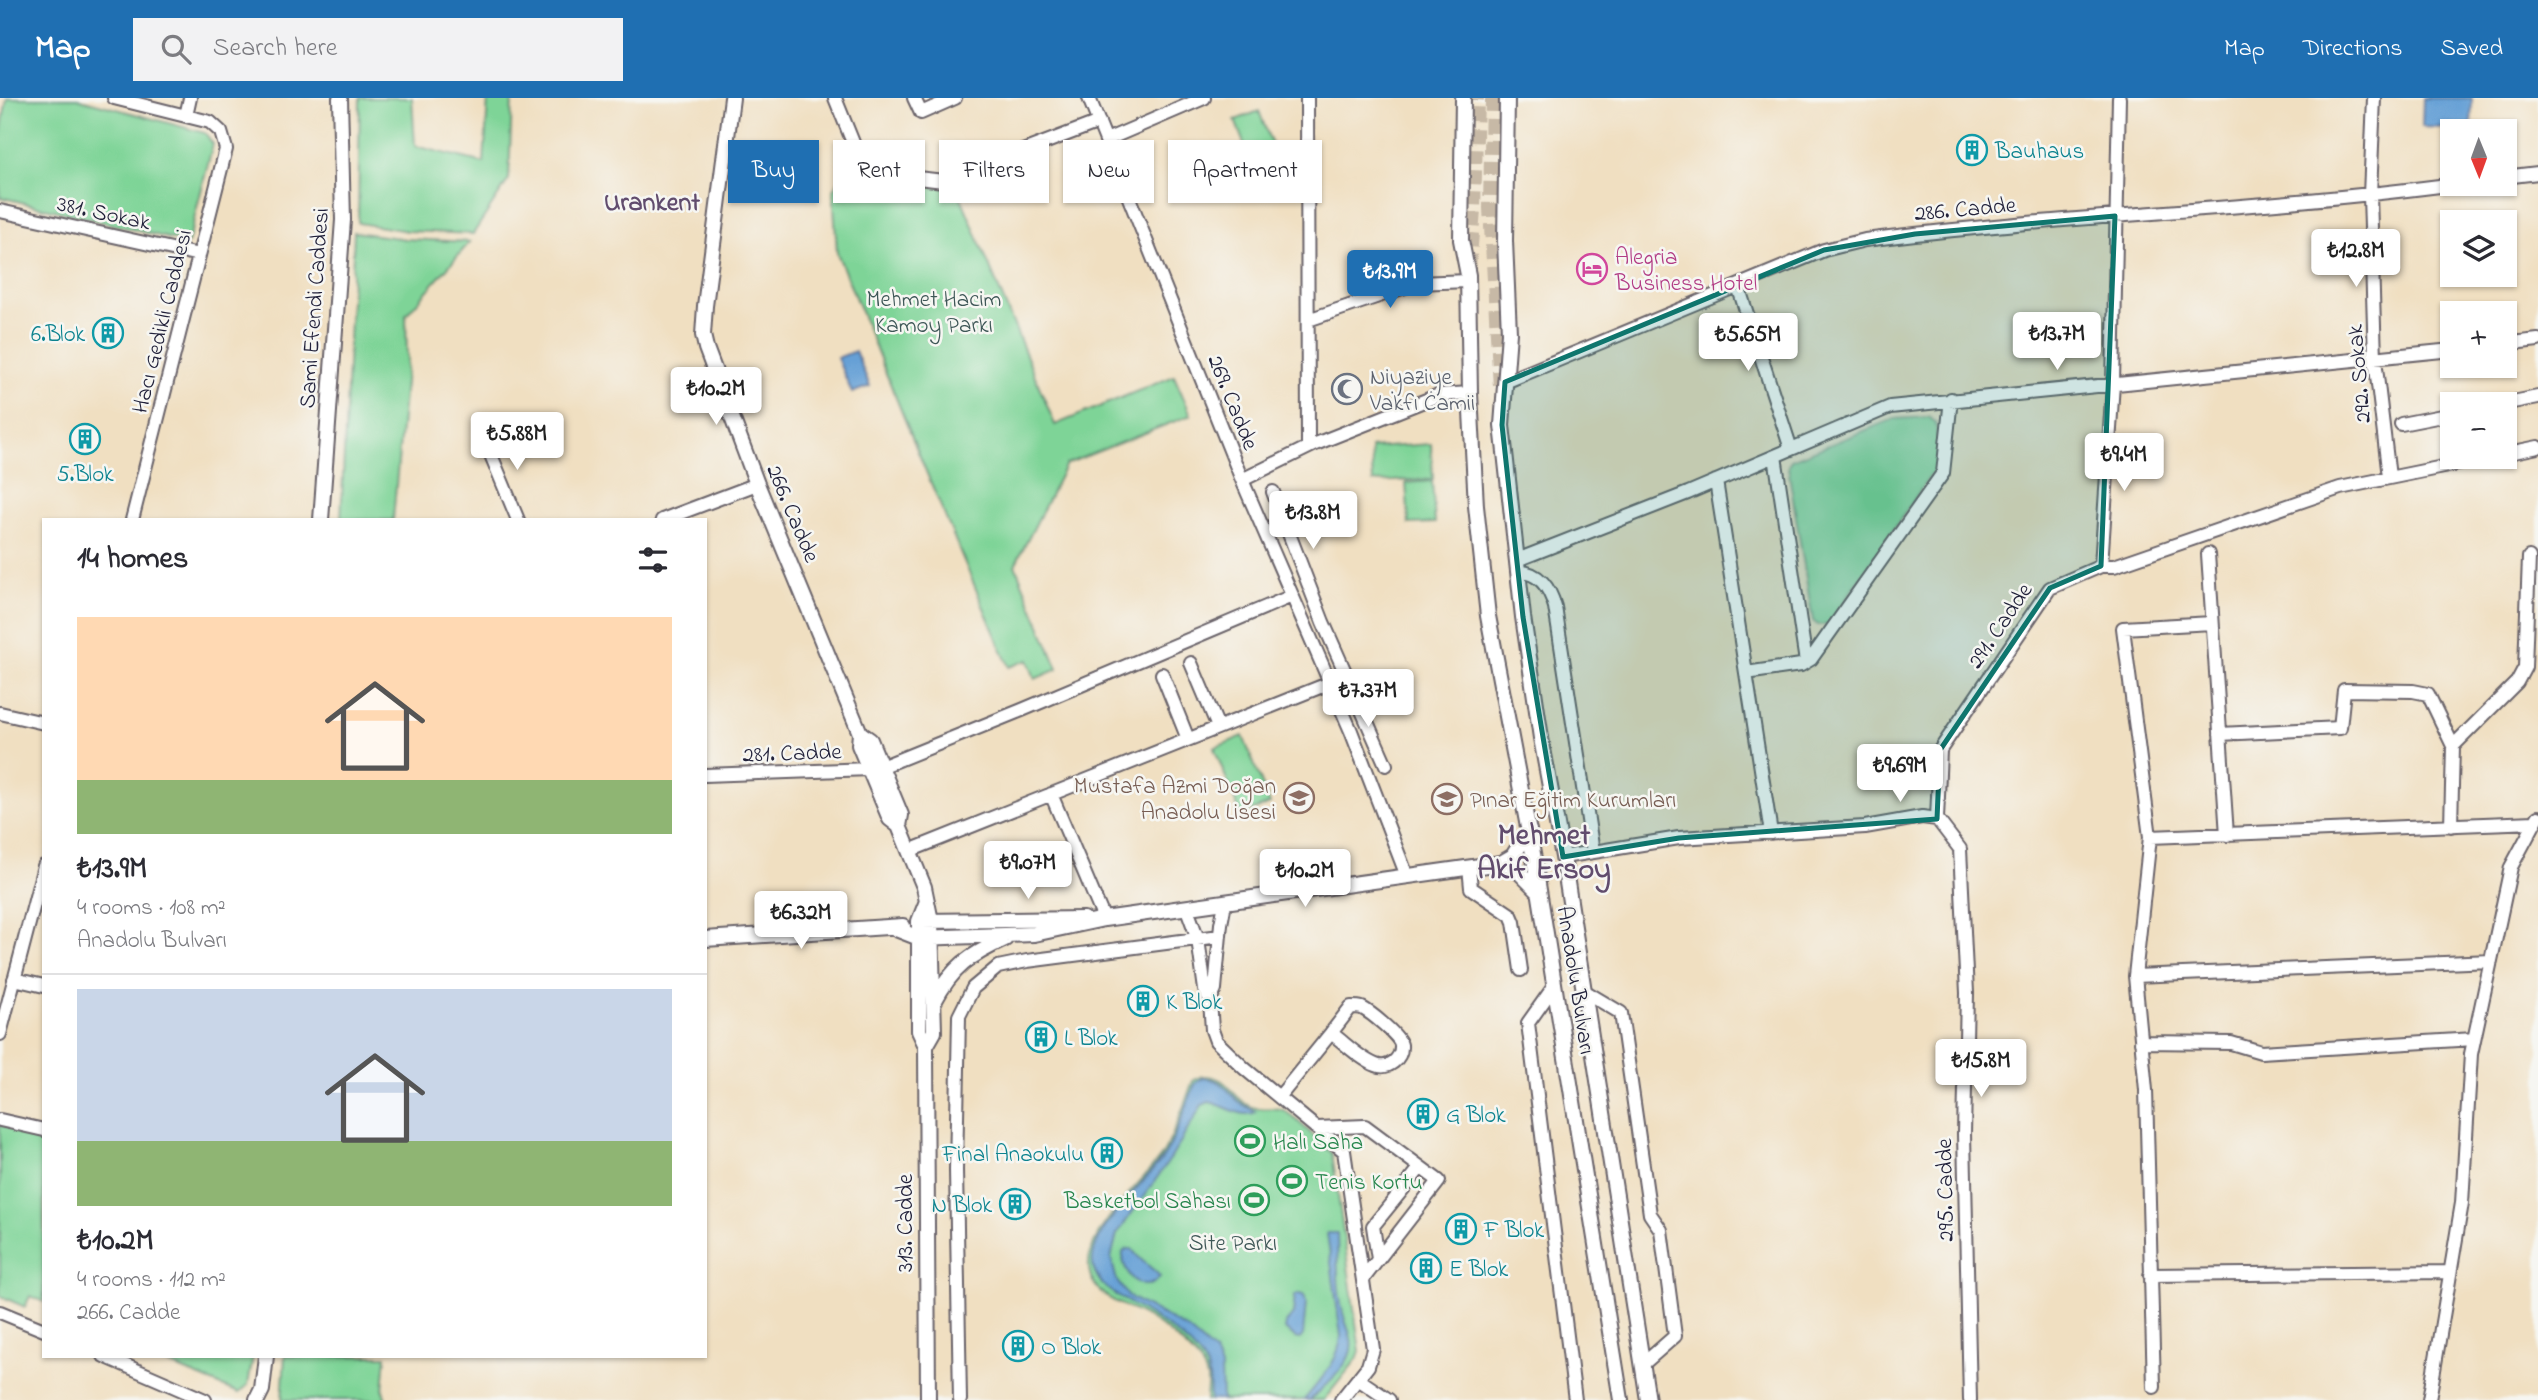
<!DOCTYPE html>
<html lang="en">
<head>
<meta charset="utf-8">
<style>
	body { margin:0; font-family:"Indie Flower",sans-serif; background:#f2f2f3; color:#2b2b33; height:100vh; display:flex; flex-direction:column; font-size:26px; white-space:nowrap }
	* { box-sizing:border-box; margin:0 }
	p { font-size:23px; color:#7c7c81 }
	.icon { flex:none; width:38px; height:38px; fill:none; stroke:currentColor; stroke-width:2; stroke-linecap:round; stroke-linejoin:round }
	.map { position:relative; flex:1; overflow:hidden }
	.drawer { position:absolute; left:42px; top:420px; width:665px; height:840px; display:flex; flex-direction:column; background:#fff; border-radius:0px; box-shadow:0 2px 5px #0004 }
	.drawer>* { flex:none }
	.banner { position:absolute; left:728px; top:42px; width:665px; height:63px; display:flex; gap:14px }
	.needle { width:46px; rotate:179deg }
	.buttons { position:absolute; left:2440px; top:21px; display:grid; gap:14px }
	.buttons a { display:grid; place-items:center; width:77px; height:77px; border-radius:0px; background:#fff; box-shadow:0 2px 5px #0004; font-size:35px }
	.price { position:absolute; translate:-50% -60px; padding:0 16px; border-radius:7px; background:#fff; color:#222; font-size:23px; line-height:46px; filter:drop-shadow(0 2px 4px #0008) }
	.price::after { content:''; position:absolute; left:50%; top:42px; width:21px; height:16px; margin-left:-10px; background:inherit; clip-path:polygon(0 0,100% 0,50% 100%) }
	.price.active { background:#1f6fb2; color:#fff }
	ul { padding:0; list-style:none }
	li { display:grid; align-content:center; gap:14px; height:371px; padding:0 35px }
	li+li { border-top:2px solid #e1e1e2 }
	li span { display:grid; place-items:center; height:217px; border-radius:0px; color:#555 }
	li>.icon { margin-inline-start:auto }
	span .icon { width:126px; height:126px; fill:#fffc; stroke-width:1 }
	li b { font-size:30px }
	h2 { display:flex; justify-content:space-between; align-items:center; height:84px; padding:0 35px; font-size:30px }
	.tag { padding:0 24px; border-radius:0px; background:#fff; box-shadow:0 2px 5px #0004; font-size:24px; line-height:63px }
	.tag.active { background:#1f6fb2; color:#fff }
	header { display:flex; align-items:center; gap:42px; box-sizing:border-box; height:98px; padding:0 35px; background:#1f6fb2; color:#fff }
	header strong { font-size:33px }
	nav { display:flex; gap:38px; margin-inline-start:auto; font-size:24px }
	.search { width:490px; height:63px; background:#f2f2f3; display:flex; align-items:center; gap:18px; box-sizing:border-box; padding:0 24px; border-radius:0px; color:#7c7c81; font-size:26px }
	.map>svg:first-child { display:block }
	.green { fill:#7ed497; stroke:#507b69; stroke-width:2 }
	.water { fill:#66a0d6; stroke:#446188; stroke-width:2 }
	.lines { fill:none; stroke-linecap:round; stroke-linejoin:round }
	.major-tunnel { stroke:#c7b9a6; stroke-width:14; stroke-dasharray:14 7; stroke-linecap:butt }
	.minor-casing { stroke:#6a646a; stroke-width:16 }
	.major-casing { stroke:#6a646a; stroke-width:18 }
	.minor { stroke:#fff; stroke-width:12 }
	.major { stroke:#fff; stroke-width:14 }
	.marked { fill:#0f766e; fill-opacity:0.2; stroke:#0f766e; stroke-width:5; stroke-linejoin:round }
	.labels { text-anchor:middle; stroke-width:5; stroke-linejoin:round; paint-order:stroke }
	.culture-label { font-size:23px; fill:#0d838f; stroke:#f6f6f2; text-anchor:start }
	.street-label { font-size:23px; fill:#22223b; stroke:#f6f6f2 }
	.hotel-label { font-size:23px; fill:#b23c85; stroke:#f6f6f2; text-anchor:start }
	.park-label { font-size:23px; fill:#3e5757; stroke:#f6f6f2 }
	.worship-label { font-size:23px; fill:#5b616d; stroke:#f6f6f2; text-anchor:start }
	.education-label { font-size:23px; fill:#785e54; stroke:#f6f6f2; text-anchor:end }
	.leisure-label { font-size:23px; fill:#27864d; stroke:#f6f6f2; text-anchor:start }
	.quarter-label { font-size:26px; font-weight:bold; fill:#614c6d; stroke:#f6f6f2 }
	.district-label { font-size:30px; font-weight:bold; fill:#614c6d; stroke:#f6f6f2 }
</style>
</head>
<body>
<header>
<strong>Map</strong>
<div class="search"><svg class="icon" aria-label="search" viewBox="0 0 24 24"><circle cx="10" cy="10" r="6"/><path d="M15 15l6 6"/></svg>Search here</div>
<nav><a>Map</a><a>Directions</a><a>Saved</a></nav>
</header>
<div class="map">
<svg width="2538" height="1302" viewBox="0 0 2538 1302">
	<rect width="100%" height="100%" fill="#f6f6f2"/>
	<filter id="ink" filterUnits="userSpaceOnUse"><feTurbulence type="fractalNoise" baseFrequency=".0143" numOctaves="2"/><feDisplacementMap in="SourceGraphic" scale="14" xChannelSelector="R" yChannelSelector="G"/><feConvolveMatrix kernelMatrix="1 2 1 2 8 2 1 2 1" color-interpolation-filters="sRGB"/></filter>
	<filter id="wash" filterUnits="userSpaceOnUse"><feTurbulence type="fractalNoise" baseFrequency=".00686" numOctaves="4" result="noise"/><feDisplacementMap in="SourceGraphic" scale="28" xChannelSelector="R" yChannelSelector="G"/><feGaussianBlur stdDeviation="1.57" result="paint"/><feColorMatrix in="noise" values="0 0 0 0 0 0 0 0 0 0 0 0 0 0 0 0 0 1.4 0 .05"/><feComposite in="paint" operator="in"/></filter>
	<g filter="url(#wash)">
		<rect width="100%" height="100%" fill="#f0dfc1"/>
		<path class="green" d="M7 0H77L205 35 213 46 188 145 0 99V41Z
			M360 0H412L415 48 484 65 488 0H512L509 81 473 136 408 133 358 125Z
			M1259 13 1276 58 1252 67 1235 22Z
			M855 73 956 87 1055 327 1174 278 1191 317 1066 366 1015 467 1058 571 1035 581 1028 562 1009 569 925 371 837 155 833 92 840 82Z
			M354 134 406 141 470 144 406 217 407 261 393 422H341Z
			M1929 319 1936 325 1939 365 1831 523 1827 527H1818L1813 523 1790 382 1788 368 1791 362 1894 321Z
			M1431 346 1433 381 1373 384 1371 350Z
			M1432 383 1435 425 1409 426 1406 385Z
			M1243 638 1270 706 1241 717 1214 650Z
			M1202 978C1229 978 1227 993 1246 1006 1259 1015 1272 1007 1283 1012 1291 1015 1323 1047 1332 1055L1360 1253 1357 1261 1324 1302H1206C1206 1295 1208 1287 1207 1281 1205 1259 1158 1224 1139 1215 1125 1208 1104 1201 1095 1187 1067 1146 1141 1088 1162 1057 1175 1037 1184 1006 1193 983Z
			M0 1027 44 1038V1204L30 1198 25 1209 0 1198Z
			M149 1258H253L248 1287 239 1295Z
			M285 1258H386L383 1292 386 1302H282Z"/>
		<path class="water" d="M2423 0H2472L2471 31 2422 29Z
			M855 253 870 288 852 295 837 260Z
			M1203 980C1226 981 1225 993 1241 1005 1246 1009 1252 1011 1256 1014 1241 1021 1225 1007 1209 1004L1202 1007 1171 1060 1117 1136 1111 1160 1117 1183 1128 1198 1186 1230 1215 1255 1221 1269 1222 1302H1210C1209 1291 1211 1280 1207 1270 1195 1244 1154 1219 1130 1205 1115 1197 1102 1190 1095 1174 1079 1139 1148 1084 1166 1055 1178 1034 1186 1008 1195 986Z
			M1327 1135H1337C1338 1163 1336 1195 1345 1222 1349 1234 1355 1245 1349 1258 1342 1275 1322 1289 1310 1302H1304C1320 1283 1339 1263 1341 1238Z
			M1127 1151H1132C1141 1165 1154 1170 1160 1179 1143 1200 1121 1176 1123 1154Z
			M1299 1196 1304 1197 1306 1204 1303 1237 1300 1241 1295 1240 1285 1231 1286 1225 1293 1216 1295 1197Z"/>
	</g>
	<g filter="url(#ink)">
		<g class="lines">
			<path class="major-tunnel" d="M1492 0 1490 110 1500 290
				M1469 170 1474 112 1477 0"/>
			<g class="minor-casing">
				<path id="minor" d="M114 0 210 24 221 34 226 51 132 422
					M835 0 856 52 855 73 944 83 1099 24
					M914 0 921 15 955 0
					M1089 0 1242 382 1351 633 1407 778
					M1307 0 1308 349
					M2374 0 2370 97 2375 261 2389 379
					M186 18 190 0
					M1106 42 1204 0
					M2504 79 2538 75
					M0 113 199 157
					M1738 188 1791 351
					M1308 222 1417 185 1468 183
					M2504 246 2538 242
					M1505 284 1824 152 1865 142C2061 117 2259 112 2455 86
					M2503 306 2538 299
					M2401 326 2452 316
					M484 340 518 422
					M2504 356 2538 349
					M1775 358 1806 564
					M1242 382 1313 347 1439 297 1470 295
					M1716 383 1771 735
					M1273 394 1323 524 1386 667
					M662 422 757 386
					M2208 456 2227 737
					M1517 462 1688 395 1890 309 2452 252
					M2101 468H2114L2340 390 2492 359
					M1518 474C1539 473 1550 491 1555 509L1593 754
					M1191 565 1218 629
					M1746 575 1801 567 1811 561 1943 375 1951 301
					M1162 576 1188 641
					M0 615 44 625
					M2220 636 2340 630 2344 592 2413 593 2428 596 2453 648
					M705 677 870 671 881 669 1022 612 1292 498
					M1051 696 1104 821
					M1937 721 1940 652 2050 490 2101 468 2113 285 2119 0
					M1937 721 1960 751 1967 895 1964 1036 1970 1302
					M2451 728 2453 648 2517 584 2525 569 2529 459
					M2150 739 2535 724
					M909 753 1330 585
					M1563 759 1679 740 1865 729 1922 719 1937 721
					M1469 769 1471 790 1511 817 1514 824 1521 872
					M1225 805 1221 826 1215 891 1210 902 1212 932 1216 943 1244 970 1344 1053 1373 1251 1368 1268 1341 1302
					M1187 811 1198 841 1205 892 1210 902
					M2135 878 2491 863
					M14 881 44 888
					M1555 887 1528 925 1575 1302
					M1584 893 1621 915 1650 1116 1661 1132 1675 1238 1642 1267
					M0 936 44 768
					M2141 944 2231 945 2261 954 2474 941
					M1280 998 1331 935C1345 945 1360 961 1376 967 1388 972 1402 961 1401 947 1400 938 1370 914 1362 910 1359 909 1354 909 1351 909L1331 935
					M0 1022 44 1032
					M1317 1030 1365 1028 1439 1083 1363 1181
					M1378 1161 1373 1128 1420 1070
					M2150 1177 2450 1174
					M0 1214 44 1232
					M104 1258 205 1302
					M1358 1281 1389 1302
					M2154 1289 2146 992 2135 878 2150 739 2123 530 2212 525
					M960 1302 956 1072 959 918 973 890 998 869 1027 863 1220 838
					M2429 1302 2462 1105 2471 956 2511 769 2538 719"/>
			</g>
			<g class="major-casing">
				<path id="major" d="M732 0 705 208 703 237 706 250 757 386 860 635 859 647 890 721 899 728 924 789 931 823 934 934 926 948
					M1463 0 1461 142 1468 177 1470 295 1476 408 1488 518 1534 761 1621 1302
					M1507 0 1505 143 1509 235 1502 327 1511 409 1523 519 1541 640 1563 759 1648 1302
					M321 422 343 122 340 0
					M860 635 870 642 901 717 899 728
					M1501 765 1514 769 1539 794
					M927 803 919 823V933L926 948 928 1302
					M922 823 1084 821
					M896 831 919 840 1034 836 1104 821 1501 765 1513 758 1529 732
					M705 841 903 828
					M934 904C952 869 970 857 1005 841
					M257 1302 262 1292 266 1258"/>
			</g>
			<use href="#minor" class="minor"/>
			<use href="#major" class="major"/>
		</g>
	</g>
	<path class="marked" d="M2115 118 2101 468 2050 490 1940 652 1937 721 1679 740 1563 759 1523 519 1502 327 1505 284 1824 152 1915 136Z"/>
	<defs>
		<g id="building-ring" transform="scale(1.575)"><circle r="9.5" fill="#f6f6f2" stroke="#0f9aa8" stroke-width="1.5"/><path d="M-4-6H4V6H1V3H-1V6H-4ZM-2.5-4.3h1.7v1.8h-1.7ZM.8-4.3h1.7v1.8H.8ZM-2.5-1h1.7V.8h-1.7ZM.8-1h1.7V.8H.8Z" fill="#0f9aa8"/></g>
		<g id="hotel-ring" transform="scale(1.575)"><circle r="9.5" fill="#f6f6f2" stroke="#d1479c" stroke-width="1.5"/><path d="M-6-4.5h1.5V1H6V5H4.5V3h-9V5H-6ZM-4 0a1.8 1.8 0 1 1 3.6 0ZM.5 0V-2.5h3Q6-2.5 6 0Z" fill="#d1479c"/></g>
		<g id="mosque-ring" transform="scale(1.575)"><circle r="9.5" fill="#f6f6f2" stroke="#6b7280" stroke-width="1.5"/><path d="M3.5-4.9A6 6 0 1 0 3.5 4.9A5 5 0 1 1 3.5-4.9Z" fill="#6b7280"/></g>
		<g id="school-ring" transform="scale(1.575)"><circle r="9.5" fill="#f6f6f2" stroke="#8d6e63" stroke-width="1.5"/><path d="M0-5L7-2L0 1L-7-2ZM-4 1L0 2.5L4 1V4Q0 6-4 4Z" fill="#8d6e63"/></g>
		<g id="stadium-ring" transform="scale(1.575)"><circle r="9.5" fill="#f6f6f2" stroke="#2e9e5b" stroke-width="1.5"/><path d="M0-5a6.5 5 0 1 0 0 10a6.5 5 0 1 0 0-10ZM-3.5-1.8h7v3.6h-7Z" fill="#2e9e5b"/></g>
	</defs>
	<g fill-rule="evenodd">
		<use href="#building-ring" x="1972" y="52"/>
		<use href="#hotel-ring" x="1592" y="171"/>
		<use href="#building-ring" x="108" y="235"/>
		<use href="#mosque-ring" x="1347" y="291"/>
		<use href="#building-ring" x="85" y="341"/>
		<use href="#school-ring" x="1299" y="700"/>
		<use href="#school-ring" x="1447" y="701"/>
		<use href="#building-ring" x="1143" y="903"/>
		<use href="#building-ring" x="1041" y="939"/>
		<use href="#building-ring" x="1423" y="1016"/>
		<use href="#stadium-ring" x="1250" y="1043"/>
		<use href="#building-ring" x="1107" y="1055"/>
		<use href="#stadium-ring" x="1292" y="1083"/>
		<use href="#stadium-ring" x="1254" y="1102"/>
		<use href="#building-ring" x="1015" y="1106"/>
		<use href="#building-ring" x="1461" y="1131"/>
		<use href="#building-ring" x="1426" y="1170"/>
		<use href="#building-ring" x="1018" y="1248"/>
	</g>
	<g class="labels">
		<g class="culture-label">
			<text x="1995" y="60">Bauhaus</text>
			<text x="85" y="243" text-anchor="end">6.Blok</text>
			<text x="85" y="383" text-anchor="middle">5.Blok</text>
			<text x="1166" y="911">K Blok</text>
			<text x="1064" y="947">L Blok</text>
			<text x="1446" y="1024">G Blok</text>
			<text x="1084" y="1063" text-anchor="end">Final Anaokulu</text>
			<text x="992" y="1114" text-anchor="end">N Blok</text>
			<text x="1484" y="1139">F Blok</text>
			<text x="1449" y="1178">E Blok</text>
			<text x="1041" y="1256">O Blok</text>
		</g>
		<g class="street-label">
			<text transform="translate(1965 110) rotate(-5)" y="8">286. Cadde</text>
			<text transform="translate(104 114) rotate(12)" y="8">381. Sokak</text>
			<text transform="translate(313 210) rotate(-86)" y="8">Sami Efendi Caddesi</text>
			<text transform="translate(161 223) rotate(-76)" y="8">Hacı Gedikli Caddesi</text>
			<text transform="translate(2358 276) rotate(-95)" y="8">292. Sokak</text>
			<text transform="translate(1234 304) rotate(68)" y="8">269. Cadde</text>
			<text transform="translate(794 415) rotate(67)" y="8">266. Cadde</text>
			<text transform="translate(1999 527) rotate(-56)" y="8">291. Cadde</text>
			<text transform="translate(792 654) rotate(-2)" y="8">281. Cadde</text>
			<text transform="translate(1577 882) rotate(81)" y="8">Anadolu Bulvarı</text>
			<text transform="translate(1944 1092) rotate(-91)" y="8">295. Cadde</text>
			<text transform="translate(904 1125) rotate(-90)" y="8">313. Cadde</text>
		</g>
		<g class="hotel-label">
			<text x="1615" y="166">Alegria<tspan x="1615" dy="26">Business Hotel</tspan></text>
		</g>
		<g class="park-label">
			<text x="934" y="208">Mehmet Hacim<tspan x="934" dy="26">Kamoy Parkı</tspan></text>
			<text x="1233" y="1152">Site Parkı</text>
		</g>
		<g class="worship-label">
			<text x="1370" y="286">Niyaziye<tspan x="1370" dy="26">Vakfı Camii</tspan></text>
		</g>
		<g class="education-label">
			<text x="1276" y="695">Mustafa Azmi Doğan<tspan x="1276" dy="26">Anadolu Lisesi</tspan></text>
			<text x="1470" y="709" text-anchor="start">Pınar Eğitim Kurumları</text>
		</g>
		<g class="leisure-label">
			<text x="1273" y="1051">Halı Saha</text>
			<text x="1315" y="1091">Tenis Kortu</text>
			<text x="1231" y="1110" text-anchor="end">Basketbol Sahası</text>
		</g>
		<g class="quarter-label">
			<text x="652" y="112">Urankent</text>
		</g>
		<g class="district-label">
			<text x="1544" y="746">Mehmet<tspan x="1544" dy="34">Akif Ersoy</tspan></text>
		</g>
	</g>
</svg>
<div class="buttons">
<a><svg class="needle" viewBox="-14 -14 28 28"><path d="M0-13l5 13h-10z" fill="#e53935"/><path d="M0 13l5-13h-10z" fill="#7c7c81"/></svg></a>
<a><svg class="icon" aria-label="layers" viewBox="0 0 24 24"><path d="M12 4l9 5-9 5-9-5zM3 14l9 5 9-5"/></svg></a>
<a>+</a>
<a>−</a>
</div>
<b class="price" style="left:2356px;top:191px">₺12.8M</b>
<b class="price active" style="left:1390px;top:212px">₺13.9M</b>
<b class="price" style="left:2057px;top:274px">₺13.7M</b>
<b class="price" style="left:1748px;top:275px">₺5.65M</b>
<b class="price" style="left:716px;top:329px">₺10.2M</b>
<b class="price" style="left:517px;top:374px">₺5.88M</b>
<b class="price" style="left:2124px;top:395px">₺9.4M</b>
<b class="price" style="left:1313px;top:453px">₺13.8M</b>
<b class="price" style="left:1368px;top:631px">₺7.37M</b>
<b class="price" style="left:1900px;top:706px">₺9.69M</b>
<b class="price" style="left:1028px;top:803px">₺9.07M</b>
<b class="price" style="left:1305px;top:811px">₺10.2M</b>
<b class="price" style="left:801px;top:853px">₺6.32M</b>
<b class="price" style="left:1981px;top:1001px">₺15.8M</b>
<div class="banner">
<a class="tag active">Buy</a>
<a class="tag">Rent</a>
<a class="tag">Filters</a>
<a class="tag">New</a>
<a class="tag">Apartment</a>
</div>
<section class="drawer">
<h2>14 homes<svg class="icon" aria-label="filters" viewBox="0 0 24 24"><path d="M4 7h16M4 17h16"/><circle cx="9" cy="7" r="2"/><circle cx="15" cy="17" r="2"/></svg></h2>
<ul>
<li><span style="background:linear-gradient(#ffd9b3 75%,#8fb573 0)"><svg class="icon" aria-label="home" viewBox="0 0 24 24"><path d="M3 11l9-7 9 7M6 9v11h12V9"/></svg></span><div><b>₺13.9M</b><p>4 rooms · 108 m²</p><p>Anadolu Bulvarı</p></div></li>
<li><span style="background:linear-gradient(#c9d6e8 70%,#8fb573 0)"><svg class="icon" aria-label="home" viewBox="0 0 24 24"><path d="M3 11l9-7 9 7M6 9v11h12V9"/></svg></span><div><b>₺10.2M</b><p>4 rooms · 112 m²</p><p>266. Cadde</p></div></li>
</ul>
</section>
</div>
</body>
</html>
